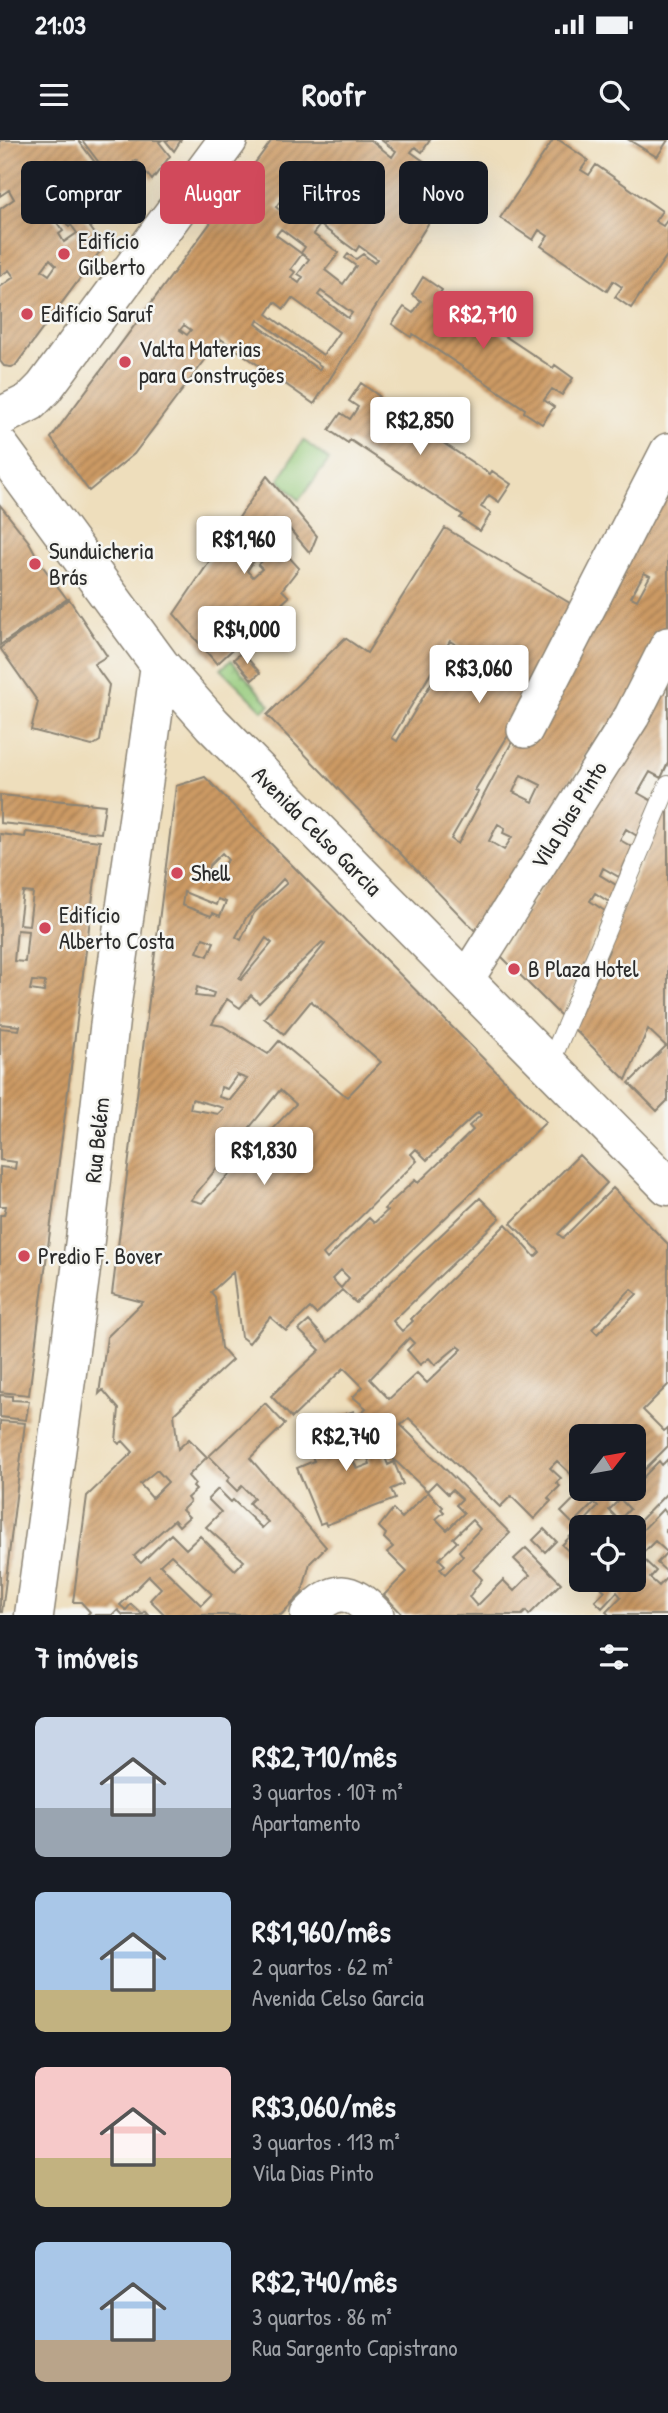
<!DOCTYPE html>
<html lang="pt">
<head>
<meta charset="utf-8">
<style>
	body { margin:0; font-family:"Patrick Hand",sans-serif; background:#20242c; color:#f1f3f6; height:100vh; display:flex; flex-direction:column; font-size:26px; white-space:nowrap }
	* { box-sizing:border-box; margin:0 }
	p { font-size:23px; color:#9ea1a6 }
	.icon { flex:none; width:38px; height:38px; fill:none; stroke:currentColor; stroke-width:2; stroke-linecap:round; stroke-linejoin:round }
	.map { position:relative; height:1475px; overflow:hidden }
	.details { display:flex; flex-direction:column; background:#171b24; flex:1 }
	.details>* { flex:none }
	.guide { position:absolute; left:21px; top:21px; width:626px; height:63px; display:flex; gap:14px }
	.needle { width:46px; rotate:59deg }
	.buttons { position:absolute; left:569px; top:1284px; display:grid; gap:14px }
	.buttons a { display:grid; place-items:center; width:77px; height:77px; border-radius:10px; background:#171b24; box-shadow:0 7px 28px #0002; font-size:35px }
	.price { position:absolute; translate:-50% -60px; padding:0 16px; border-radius:7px; background:#fff; color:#222; font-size:23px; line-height:46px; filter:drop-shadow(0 2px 4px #0008) }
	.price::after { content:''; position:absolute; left:50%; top:42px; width:21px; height:16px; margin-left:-10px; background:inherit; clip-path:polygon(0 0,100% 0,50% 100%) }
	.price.current { background:#d1495b; color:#fff }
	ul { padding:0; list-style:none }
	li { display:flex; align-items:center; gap:21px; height:175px; padding:0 35px }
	li span { display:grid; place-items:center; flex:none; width:196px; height:140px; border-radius:10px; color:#555 }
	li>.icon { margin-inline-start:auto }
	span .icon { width:84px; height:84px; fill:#fffc; stroke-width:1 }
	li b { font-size:30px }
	h2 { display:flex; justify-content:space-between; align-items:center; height:84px; padding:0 35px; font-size:30px }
	.pill { padding:0 24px; border-radius:10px; background:#171b24; box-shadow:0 7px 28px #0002; font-size:24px; line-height:63px }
	.pill.current { background:#d1495b; color:#fff }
	.status { display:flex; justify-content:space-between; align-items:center; height:49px; padding:0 35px; background:#171b24; direction:ltr }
	.status svg { height:19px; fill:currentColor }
	header { display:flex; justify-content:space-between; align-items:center; height:91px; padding:0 35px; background:#171b24; font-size:32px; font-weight:700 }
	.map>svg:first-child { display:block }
	.grass { fill:#96cb7c; stroke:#607b54; stroke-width:2 }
	.garden { fill:url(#garden-dots); stroke:#607b54; stroke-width:2 }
	.building { fill:url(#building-hatch); fill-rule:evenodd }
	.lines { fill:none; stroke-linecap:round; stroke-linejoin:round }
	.service-casing { stroke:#8c8474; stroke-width:20 }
	.minor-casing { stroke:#8c8474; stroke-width:38 }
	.secondary-casing { stroke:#8c8474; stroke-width:41 }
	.service { stroke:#fff; stroke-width:18 }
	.minor { stroke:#fff; stroke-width:35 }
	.secondary { stroke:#fff; stroke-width:38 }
	.poi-dot { fill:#d1495b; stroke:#f6f6f2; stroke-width:2.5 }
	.labels { text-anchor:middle; stroke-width:5; stroke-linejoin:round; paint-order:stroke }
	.poi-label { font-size:23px; fill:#2b2b2b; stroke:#f6f6f2; text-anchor:start }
	.street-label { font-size:23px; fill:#2b2b2b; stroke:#f6f6f2 }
</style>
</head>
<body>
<div class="status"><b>21:03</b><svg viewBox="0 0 49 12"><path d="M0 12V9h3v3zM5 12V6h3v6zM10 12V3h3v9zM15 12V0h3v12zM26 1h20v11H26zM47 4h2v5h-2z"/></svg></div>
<header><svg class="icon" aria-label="menu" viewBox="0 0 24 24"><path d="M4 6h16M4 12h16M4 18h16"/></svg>Roofr<svg class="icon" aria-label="search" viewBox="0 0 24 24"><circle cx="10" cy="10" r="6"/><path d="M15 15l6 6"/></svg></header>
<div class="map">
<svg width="668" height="1475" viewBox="0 0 668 1475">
	<defs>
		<pattern id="garden-dots" width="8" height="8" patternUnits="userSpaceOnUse" patternTransform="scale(1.75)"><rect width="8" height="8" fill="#96cb7c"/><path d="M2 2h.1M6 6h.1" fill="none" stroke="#81ae6b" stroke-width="1.8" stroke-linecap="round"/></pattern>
		<pattern id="building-hatch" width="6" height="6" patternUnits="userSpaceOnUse" patternTransform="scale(1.75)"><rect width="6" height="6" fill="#cc9a64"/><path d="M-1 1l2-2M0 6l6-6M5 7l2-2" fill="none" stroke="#a67e53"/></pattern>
	</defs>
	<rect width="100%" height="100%" fill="#f6f6f2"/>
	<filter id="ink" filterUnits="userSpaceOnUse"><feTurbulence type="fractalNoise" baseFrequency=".0143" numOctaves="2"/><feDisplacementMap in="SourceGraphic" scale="14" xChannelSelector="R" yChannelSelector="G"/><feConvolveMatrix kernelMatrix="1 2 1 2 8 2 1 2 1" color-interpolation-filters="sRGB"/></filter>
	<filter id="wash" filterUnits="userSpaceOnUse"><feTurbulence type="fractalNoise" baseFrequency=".00686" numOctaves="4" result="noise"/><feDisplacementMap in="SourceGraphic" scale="28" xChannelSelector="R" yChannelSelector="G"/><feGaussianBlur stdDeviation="1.57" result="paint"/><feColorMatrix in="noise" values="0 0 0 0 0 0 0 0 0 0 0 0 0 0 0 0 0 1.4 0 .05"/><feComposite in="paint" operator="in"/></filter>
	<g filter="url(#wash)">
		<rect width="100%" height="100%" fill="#eedebc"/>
		<path class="grass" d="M303 300 329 320 299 360 279 340Z"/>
		<path class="garden" d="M231 520 270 565 263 571 221 529Z"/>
		<g id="blocks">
			<path class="building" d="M0 0H78L109 41 75 67 104 106 15 226 11 227 4 226 0 221V147L14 137 9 130 0 136V69L14 59 9 50 0 56ZM43 50 69 87 71 85 77 93 64 102 59 94 63 91 36 54ZM50 119 56 125 49 135 42 130Z
				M82 0H162L159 2 170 16 152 40 136 20 112 40Z
				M165 0H181L174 11Z
				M272 0H371L392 17 396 11 381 0H430L422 12 415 7 411 12 425 22 407 46 422 58 444 28 457 38 314 264 221 199 134 314 89 351 51 298ZM282 58 293 67 286 75 276 67ZM320 85 356 111 359 106 377 119 374 123 363 114 356 119 348 114 345 118 356 126 343 144 325 130 339 113 313 94ZM281 89 305 107 301 113 309 119 298 134 303 137 299 143 291 137 295 132 291 129 302 114 276 95ZM321 151 352 173 348 178 318 155ZM292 158 339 192 323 215 267 174 275 162 284 169ZM258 180 321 226 319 230 256 184ZM184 185 191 190 187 195 180 190Z
				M553 0H559L588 20 581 30 589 35 596 25 662 71 655 81 663 86 668 79V114L631 168 615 157 622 147 613 141 607 151 541 106 548 96 539 90 533 100 500 78Z
				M629 0H668L657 17Z
				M423 137 442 150 440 153 553 228 555 225 573 238 562 255 552 249 544 260 554 267 542 284 524 272 525 269 413 194 411 197 392 184 404 167 413 173 421 161 412 155Z
				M361 243 379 256 377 259 490 334 492 331 511 344 499 362 489 355 481 367 491 373 480 391 460 378 463 375 350 300 348 303 329 290 341 273 350 279 358 267 349 261Z
				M668 333V487L619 589 606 583 477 793 267 575 345 498 367 513 445 388 578 468 520 576 475 650 478 652 451 699 458 704 514 598ZM644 433 650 436 637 460 631 457ZM450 501 461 508 459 512 452 508 397 601 392 598ZM521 635 541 645 533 662 513 652ZM498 684 505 688 503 693 512 697 504 710 489 701Z
				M267 336 317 396 310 413 282 380 247 431 253 437 262 429 258 425 279 406 299 428 282 450 289 457 217 524 174 474Z
				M0 365 29 402 41 424 67 459 0 505Z
				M69 459 107 516 94 524 109 545 100 601 92 606 31 590 38 562 0 508Z
				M242 512 260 533 252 540 234 519Z
				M668 534V623L661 638 650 632 638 653 652 661 637 696 626 689 620 700 632 707 619 737 603 728 600 735 616 745 609 762 595 753 590 761 605 771 561 876 501 816Z
				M205 637 546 982 356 1163 342 1150 316 1174 310 1168 286 1191 270 1177 249 1203 241 1197 233 1132 211 1152 215 1157 221 1208 232 1220 174 1274 178 1309 189 1299 207 1317 188 1336 195 1344 193 1347 196 1350 187 1358 190 1362 182 1370 189 1377 179 1386 174 1380 134 1416 141 1423 171 1394 186 1409 200 1396 235 1430 244 1421 206 1387 221 1372 208 1359 218 1349 231 1362 233 1360 262 1388 268 1382 249 1363 254 1358 242 1346 237 1351 227 1341 230 1337 209 1316 265 1263 285 1284 250 1318 326 1407 310 1423 302 1453 281 1475H165L150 1460 161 1448 149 1436 120 1465 126 1470 131 1464 142 1474 145 1471 149 1475H123L118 1470 113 1475H87L90 1472 81 1462H73L87 1356 133 1312 123 1301 119 1304 116 1301 119 1269 103 1250 99 1254 107 1197 143 1162 112 1154 176 646ZM222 713 228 720 209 740 205 739 209 726ZM283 739 287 743 254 773 241 800 236 797 246 778ZM184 752 216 765 218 759 226 762 220 776 213 773 211 776 182 765ZM203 798 214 802 208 816 197 812ZM266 798 272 803 241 840 239 839ZM322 802 325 804 264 878 284 894 311 861 381 922 347 957 279 901 268 914 223 886 212 884 227 859 240 868 251 855 259 863ZM197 847 214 853 212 858 195 856ZM237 935 247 939 230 960 219 957 221 947 227 949ZM280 950 296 964 202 1063 191 1060ZM192 959 224 968 218 974 190 969ZM478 972 481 975 469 986 473 990 418 1043 415 1040 384 1069 387 1071 374 1083 369 1078 327 1119 323 1114 417 1021 411 1014 416 1009 427 1020ZM341 1130 349 1138 341 1148 332 1139ZM157 1330 168 1342 152 1358 140 1344ZM171 1415 212 1454 201 1465 160 1425Z
				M0 655 105 665 101 693 0 683Z
				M668 663V960L657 971 629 943 666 906 648 889 626 940 574 889 609 810 606 808Z
				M26 692 100 701 29 1255 0 1252V1075H4L6 1066H0V1027L15 1029 16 1022 0 1020V888L19 890 20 886 0 884V694L25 697ZM23 752 33 753 29 785 19 784ZM17 790 28 791 25 822 14 821ZM32 841 45 842 44 852 30 850Z
				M579 1015 607 1043 558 1094 563 1098 613 1048 668 1104V1245L643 1270 664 1291 668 1288V1306L634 1340V1297H581V1335L579 1334 575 1338 557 1321 550 1328 561 1338 556 1343 560 1346 548 1358 551 1361 534 1379 511 1356 500 1367 409 1278 401 1285 510 1393 473 1430 482 1439 469 1457 477 1466 503 1440 514 1451 530 1435 514 1419 526 1408 561 1443 529 1475 526 1471 522 1475H403L384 1455 407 1432 387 1412 393 1407 384 1398 386 1394 379 1387 393 1369 402 1378 428 1352 443 1367 441 1369 444 1372 436 1379 447 1390 464 1373 456 1365 462 1359 452 1350 448 1354 436 1342 427 1351 385 1311 395 1302 370 1277 367 1281 360 1274 366 1268 353 1257 363 1247 344 1228 292 1278 271 1256 320 1210 299 1190 309 1181 328 1202 480 1058 500 1078 393 1181 402 1191 413 1181 411 1179 506 1084 535 1117 540 1112 511 1083ZM631 1149 637 1154 597 1194 592 1189ZM409 1198 414 1203 407 1210 420 1225 429 1218 435 1225 458 1206 462 1209 427 1243 417 1233 389 1259 370 1239ZM472 1380 480 1389 459 1411 463 1416 445 1434 440 1429 445 1425 439 1419 457 1402 453 1398Z
				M0 1255 12 1256V1260L29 1261 26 1280 0 1277Z
				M354 1271 358 1283 361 1282 375 1315 383 1312 388 1325 394 1322 403 1344 391 1349 395 1359 326 1385 325 1382 320 1384 297 1328 314 1321 306 1301 310 1300 308 1295 333 1285 335 1289 338 1288 346 1308 338 1311 340 1316 349 1311 357 1329 370 1324 367 1316 357 1320 339 1276Z
				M0 1281 25 1283 2 1472H0Z
				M668 1319V1352L633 1388H581V1427L576 1422 578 1420 562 1405 598 1367 594 1363 573 1384 561 1372 584 1349H587L598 1359 601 1355 595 1349H625L617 1356 620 1359 609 1370 619 1380 630 1369 621 1360 659 1321 662 1325Z
				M663 1369 668 1375V1388L665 1391 668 1394V1433L657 1423 667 1412 655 1401 640 1416 656 1431 650 1438 659 1446 668 1436V1475H609L606 1472 621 1457 617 1452 602 1468 595 1461 605 1451 594 1440H634V1399Z
				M544 1389 556 1401 545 1412 533 1400Z"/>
		</g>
	</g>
	<g filter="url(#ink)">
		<use href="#blocks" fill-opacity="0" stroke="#8c8474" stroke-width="2"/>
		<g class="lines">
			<g class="service-casing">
				<path id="service" d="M549 926 668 645"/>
			</g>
			<g class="minor-casing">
				<path id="minor" d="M525 590 668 311
					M465 841 632 576 668 505
					M308 1475C336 1446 349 1448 376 1475"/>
			</g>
			<g class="secondary-casing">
				<path id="secondary" d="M0 277 30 262 44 248 228 0
					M0 307 160 525 212 584 668 1046
					M34 1475 85 1100 112 863 160 525"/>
			</g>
			<use href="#service" class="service"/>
			<use href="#minor" class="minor"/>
			<use href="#secondary" class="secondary"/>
		</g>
	</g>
	<g class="poi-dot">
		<circle cx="64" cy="114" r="7"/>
		<circle cx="27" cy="174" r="7"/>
		<circle cx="125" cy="222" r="7"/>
		<circle cx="35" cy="424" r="7"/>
		<circle cx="177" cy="733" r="7"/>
		<circle cx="45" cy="788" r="7"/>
		<circle cx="514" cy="829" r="7"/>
		<circle cx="24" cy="1116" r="7"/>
	</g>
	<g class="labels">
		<g class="poi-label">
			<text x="78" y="109">Edifício<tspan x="78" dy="26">Gilberto</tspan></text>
			<text x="41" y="182">Edifício Saruf</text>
			<text x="139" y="217">Valta Materias<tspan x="139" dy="26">para Construções</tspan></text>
			<text x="49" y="419">Sunduicheria<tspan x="49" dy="26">Brás</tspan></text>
			<text x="191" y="741">Shell</text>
			<text x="59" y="783">Edifício<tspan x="59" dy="26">Alberto Costa</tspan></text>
			<text x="528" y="837">B Plaza Hotel</text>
			<text x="38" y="1124">Predio F. Bover</text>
		</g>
		<g class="street-label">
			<text transform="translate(569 675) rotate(-58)" y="8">Vila Dias Pinto</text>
			<text transform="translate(317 691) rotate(45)" y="8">Avenida Celso Garcia</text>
			<text transform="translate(97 1000) rotate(-84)" y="8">Rua Belém</text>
		</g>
	</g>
</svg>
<div class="buttons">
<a><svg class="needle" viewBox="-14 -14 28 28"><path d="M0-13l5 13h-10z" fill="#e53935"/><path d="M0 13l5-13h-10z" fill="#9ea1a6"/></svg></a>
<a><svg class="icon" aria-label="locate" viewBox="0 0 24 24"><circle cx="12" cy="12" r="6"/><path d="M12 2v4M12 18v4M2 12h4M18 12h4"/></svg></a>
</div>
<b class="price current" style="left:483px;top:211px">R$2,710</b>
<b class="price" style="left:420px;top:317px">R$2,850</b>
<b class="price" style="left:244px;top:436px">R$1,960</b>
<b class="price" style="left:247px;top:526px">R$4,000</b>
<b class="price" style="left:479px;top:565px">R$3,060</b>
<b class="price" style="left:264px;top:1047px">R$1,830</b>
<b class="price" style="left:346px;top:1333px">R$2,740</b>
<div class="guide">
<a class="pill">Comprar</a>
<a class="pill current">Alugar</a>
<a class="pill">Filtros</a>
<a class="pill">Novo</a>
</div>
</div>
<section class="details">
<h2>7 imóveis<svg class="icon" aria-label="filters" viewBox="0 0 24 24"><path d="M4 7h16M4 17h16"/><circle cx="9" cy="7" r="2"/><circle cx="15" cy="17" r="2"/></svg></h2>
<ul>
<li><span style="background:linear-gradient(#c9d6e8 65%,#9aa5b1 0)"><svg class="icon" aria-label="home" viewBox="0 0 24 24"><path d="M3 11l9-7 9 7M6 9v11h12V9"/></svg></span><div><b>R$2,710/mês</b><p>3 quartos · 107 m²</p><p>Apartamento</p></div></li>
<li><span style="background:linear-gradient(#a9c7e8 70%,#c2b280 0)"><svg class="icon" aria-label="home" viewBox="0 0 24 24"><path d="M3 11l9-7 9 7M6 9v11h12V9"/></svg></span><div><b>R$1,960/mês</b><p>2 quartos · 62 m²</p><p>Avenida Celso Garcia</p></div></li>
<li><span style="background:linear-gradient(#f6c9c9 65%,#c2b280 0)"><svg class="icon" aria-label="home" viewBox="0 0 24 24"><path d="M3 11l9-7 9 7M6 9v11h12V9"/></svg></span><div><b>R$3,060/mês</b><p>3 quartos · 113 m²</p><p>Vila Dias Pinto</p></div></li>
<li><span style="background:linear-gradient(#a9c7e8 70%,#b9a48a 0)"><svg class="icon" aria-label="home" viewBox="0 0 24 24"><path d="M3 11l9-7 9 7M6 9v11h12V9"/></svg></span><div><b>R$2,740/mês</b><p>3 quartos · 86 m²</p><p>Rua Sargento Capistrano</p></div></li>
</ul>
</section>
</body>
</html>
